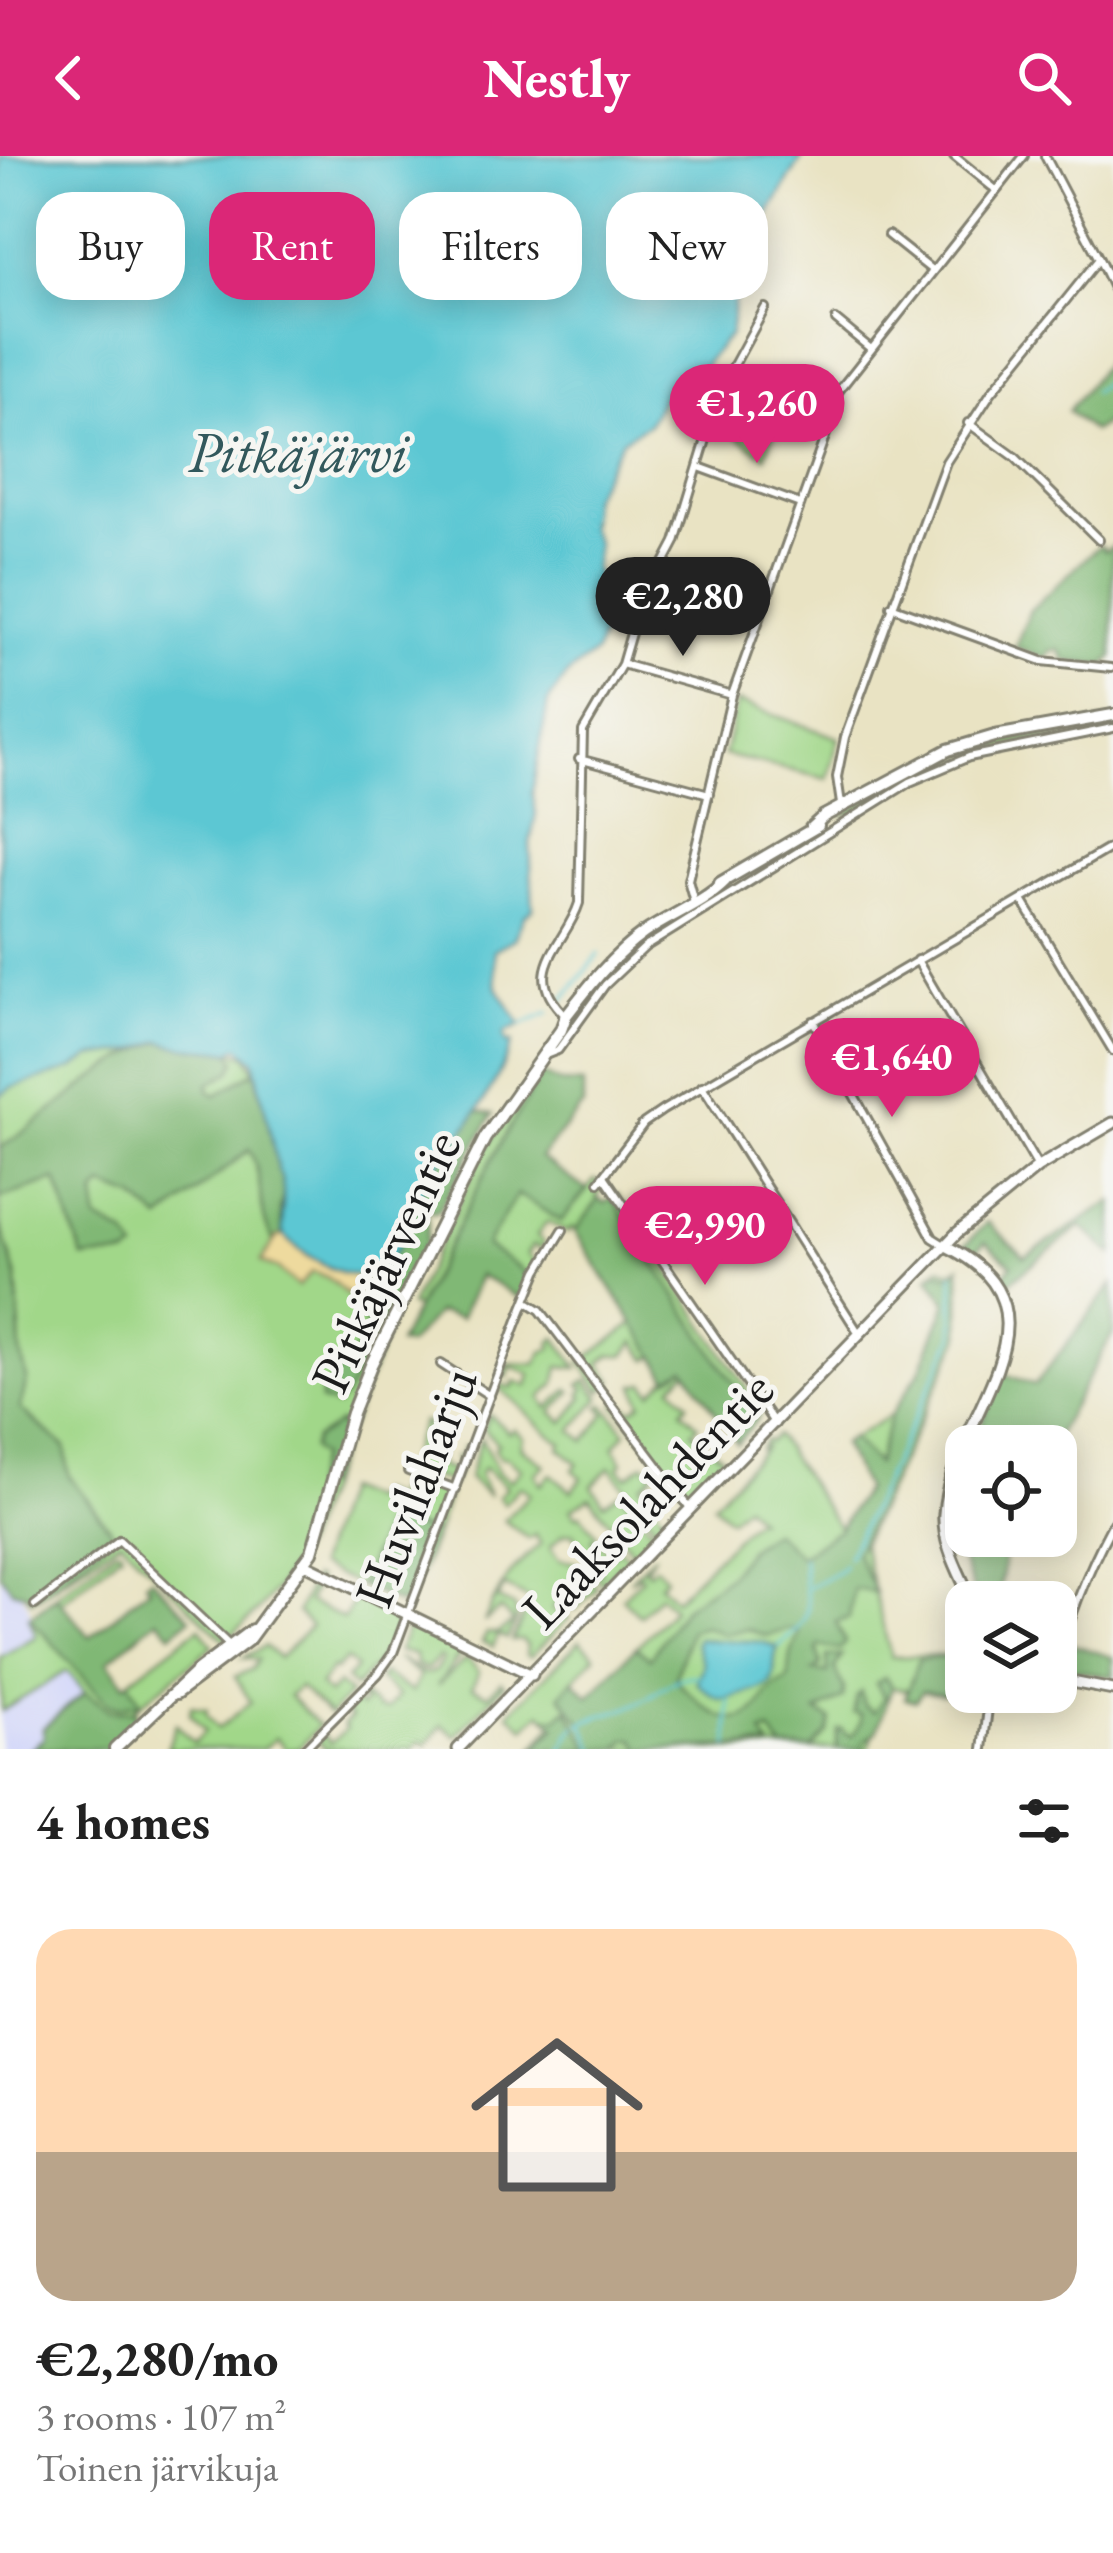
<!DOCTYPE html>
<html lang="en">
<head>
<meta charset="utf-8">
<style>
	body { margin:0; font-family:"EB Garamond",serif; background:#f2f2f2; color:#222; height:100vh; display:flex; flex-direction:column; font-size:45px; white-space:nowrap }
	* { box-sizing:border-box; margin:0 }
	p { font-size:39px; color:#767676 }
	.icon { flex:none; width:66px; height:66px; fill:none; stroke:currentColor; stroke-width:2; stroke-linecap:round; stroke-linejoin:round }
	.map { position:relative; height:1593px; overflow:hidden }
	.drawer { display:flex; flex-direction:column; background:#fff; flex:1 }
	.drawer>* { flex:none }
	.guide { position:absolute; left:36px; top:36px; width:1041px; height:108px; display:flex; gap:24px }
	.buttons { position:absolute; left:945px; top:1269px; display:grid; gap:24px }
	.buttons a { display:grid; place-items:center; width:132px; height:132px; border-radius:24px; background:#fff; box-shadow:0 6px 30px #0003; font-size:60px }
	.price { position:absolute; translate:-50% -102px; padding:0 27px; border-radius:42px; background:#db2777; color:#fff; font-size:39px; line-height:78px; filter:drop-shadow(0 3px 6px #0008) }
	.price::after { content:''; position:absolute; left:50%; top:72px; width:36px; height:27px; margin-left:-18px; background:inherit; clip-path:polygon(0 0,100% 0,50% 100%) }
	.price.current { background:#222; color:#fff }
	ul { padding:0; list-style:none }
	li { display:grid; align-content:center; gap:24px; height:636px; padding:0 36px }
	li span { display:grid; place-items:center; height:372px; border-radius:36px; color:#555 }
	li>.icon { margin-inline-start:auto }
	span .icon { width:216px; height:216px; fill:#fffc; stroke-width:1 }
	li b { font-size:51px }
	h2 { display:flex; justify-content:space-between; align-items:center; height:144px; padding:0 36px; font-size:51px }
	.chip { padding:0 42px; border-radius:36px; background:#fff; box-shadow:0 6px 30px #0003; font-size:42px; line-height:108px }
	.chip.current { background:#db2777; color:#fff }
	header { display:flex; justify-content:space-between; align-items:center; height:156px; padding:0 36px; background:#db2777; color:#fff; font-size:54px; font-weight:800 }
	.map>svg:first-child { display:block }
	.built { fill:#d4d8f9 }
	.green { fill:#a1d789; stroke:#5e7a52; stroke-width:3 }
	.forest { fill:#80b875; stroke:#4e6a48; stroke-width:3; fill-rule:evenodd }
	.sand { fill:#eeda9e; stroke:#857b5d; stroke-width:3 }
	.water { fill:#5bc7d3; stroke:#3c7278; stroke-width:3 }
	.lines { fill:none; stroke-linecap:round; stroke-linejoin:round }
	.stream { stroke:#5bc7d3; stroke-width:3 }
	.street-casing { stroke:#828070; stroke-width:12 }
	.secondary-casing { stroke:#828070; stroke-width:15 }
	.primary-casing { stroke:#828070; stroke-width:16 }
	.street { stroke:#fff; stroke-width:6 }
	.secondary { stroke:#fff; stroke-width:9 }
	.primary { stroke:#fff; stroke-width:10 }
	.labels { text-anchor:middle; stroke-width:10; stroke-linejoin:round; paint-order:stroke }
	.street-label { font-size:54px; fill:#1c1c1c; stroke:#f6f6f2 }
	.water-label { font-size:57px; font-style:italic; fill:#32585c; stroke:#f6f6f2 }
</style>
</head>
<body>
<header><svg class="icon" aria-label="back" viewBox="0 0 24 24"><path d="M15 5l-7 7 7 7"/></svg>Nestly<svg class="icon" aria-label="search" viewBox="0 0 24 24"><circle cx="10" cy="10" r="6"/><path d="M15 15l6 6"/></svg></header>
<div class="map">
<svg width="1113" height="1593" viewBox="0 0 1113 1593">
	<rect width="100%" height="100%" fill="#f6f6f2"/>
	<filter id="ink" filterUnits="userSpaceOnUse"><feTurbulence type="fractalNoise" baseFrequency=".00833" numOctaves="2"/><feDisplacementMap in="SourceGraphic" scale="24" xChannelSelector="R" yChannelSelector="G"/><feConvolveMatrix kernelMatrix="1 2 1 2 8 2 1 2 1" color-interpolation-filters="sRGB"/></filter>
	<filter id="wash" filterUnits="userSpaceOnUse"><feTurbulence type="fractalNoise" baseFrequency=".004" numOctaves="4" result="noise"/><feDisplacementMap in="SourceGraphic" scale="48" xChannelSelector="R" yChannelSelector="G"/><feGaussianBlur stdDeviation="2.7" result="paint"/><feColorMatrix in="noise" values="0 0 0 0 0 0 0 0 0 0 0 0 0 0 0 0 0 1.4 0 .05"/><feComposite in="paint" operator="in"/></filter>
	<g filter="url(#wash)">
		<rect width="100%" height="100%" fill="#e9e3c3"/>
		<path class="built" d="M0 1407 27 1446 37 1480 85 1536 43 1572 45 1582 31 1593H0Z"/>
		<path class="green" d="M726 238 778 267 765 300 717 267Z
			M737 546 839 582 828 623 724 599Z
			M1113 564V570L1102 572 967 598 905 626 853 658 844 659 863 645 965 593Z
			M206 891 247 899 255 915 285 1032 280 1052C287 1066 294 1084 304 1096 321 1117 380 1122 406 1130L303 1389C280 1431 262 1455 225 1484L120 1384 32 1445 0 1406V1299L27 1223 21 1198 17 1121 0 1067V896Z
			M537 915 583 949 540 1002 586 1034 595 1024 604 1030 596 1041 605 1047 618 1038 762 1256 737 1287 687 1215 672 1230 688 1247 682 1254 698 1269 692 1276 724 1302 688 1339 615 1248 620 1245 632 1254 642 1247 635 1229 645 1227 652 1236 668 1221 654 1199 648 1204 635 1186 625 1199H610L600 1207 613 1225 601 1235 581 1206 634 1168 572 1071 568 1077 547 1066 537 1080 544 1087 540 1093 533 1089 527 1098 538 1108 521 1143 480 1119 460 1162 410 1150 483 998Z
			M960 1110V1182L862 1387 891 1501 966 1498V1536H980L981 1543 892 1532 868 1593H533L551 1571 556 1570 541 1556 525 1572 509 1557 580 1485 595 1500 573 1524 589 1540 673 1453 659 1439 640 1460 622 1442 642 1422 639 1419 630 1424 655 1397 645 1412 649 1416 655 1410 666 1421 660 1428 675 1443 755 1362 759 1364 745 1349 729 1363 713 1348 766 1290 759 1294 766 1284 769 1286 776 1279 839 1372 865 1333 842 1288 891 1259 921 1213 947 1146 929 1121 940 1111 951 1115Z
			M556 1182 578 1212 559 1211 555 1229 541 1242 548 1252 569 1233 572 1236 552 1256 564 1266 584 1241 581 1238 585 1233 580 1228 587 1224 600 1242 572 1274 585 1285 606 1257 600 1251 604 1248 626 1276 614 1291 623 1306 619 1311 627 1321 645 1307 654 1318 641 1329 665 1363 657 1373 610 1311 592 1330 604 1347 621 1336 653 1376 633 1397 590 1341 571 1353 576 1360 580 1358 597 1379 592 1384 596 1390 601 1387 611 1399 620 1393 628 1402 601 1427 596 1422 601 1415 573 1377 564 1378 550 1391 559 1404 579 1407 597 1432 575 1454 560 1444 552 1453 569 1462 530 1501 526 1499 527 1489 521 1484 512 1485 531 1444 504 1430 498 1443 515 1451 517 1463 507 1483 498 1479 493 1491 482 1486 487 1477 497 1478 514 1466 500 1453 484 1466C499 1432 511 1411 541 1388L535 1379 528 1383 504 1364 530 1338 520 1330 504 1348 498 1341 506 1331 484 1312 479 1318 489 1340 468 1322 481 1282 499 1317 511 1325 521 1313 506 1301 500 1302 494 1293 498 1288 483 1273 489 1258 509 1277 514 1273 523 1281 521 1291 545 1309 535 1318 541 1328 551 1318 572 1335 582 1322 573 1314 578 1307 559 1292 562 1287C538 1272 521 1248 497 1231L500 1228 512 1232 514 1225 528 1230 531 1218 511 1211 507 1221 503 1220 508 1208H536L543 1196 553 1192 551 1187Z
			M422 1266 428 1268 423 1280 442 1288 438 1310 457 1316 455 1300 461 1302 463 1291 469 1290 453 1328 429 1319 436 1293 426 1318 406 1310Z
			M404 1318 449 1337 436 1377 387 1363 360 1430 317 1410 343 1333 372 1345 376 1336 393 1343Z
			M115 1393H120L122 1399 120 1397 61 1447 125 1528 200 1471 213 1490 135 1552 138 1565 109 1593H31L44 1582 43 1572 85 1536 67 1515 2 1555 0 1501 36 1480 29 1461Z
			M313 1422 317 1423 308 1446 344 1463 355 1442 399 1464 386 1495 355 1532 346 1523 356 1512 346 1503 335 1514 332 1512 320 1530 329 1538 338 1528 350 1538 330 1559 299 1531 289 1540 319 1570 298 1593H286L276 1582 262 1593H167L176 1568 194 1587 205 1575 190 1558 191 1550 207 1553 206 1558 218 1573 251 1546 235 1521 252 1513 258 1503 243 1502 265 1490 279 1502 311 1470 297 1457Z
			M409 1468 464 1493 437 1530 467 1502 479 1516 472 1531 488 1539 501 1526 504 1529 456 1580 442 1569 426 1589 421 1585 412 1593H326L317 1584 322 1578 331 1587 346 1573 343 1569 351 1562 345 1556 354 1546 361 1551 365 1547 359 1542 362 1539 380 1554 388 1553 398 1540 379 1523 383 1518 412 1536 420 1520 397 1502 426 1518 435 1515 443 1504 440 1501 426 1513 416 1508 415 1499 398 1495Z"/>
		<path class="forest" d="M1113 197V262L1092 276 1068 255Z
			M1100 389 1105 395 1113 390V501L1104 509 1065 505 1060 494 1050 495 1047 502 1015 491 1030 454Z
			M162 885C184 894 207 891 230 896L236 905 231 915 209 928V935L216 939 255 915 285 1032 280 1052 283 1079 275 1087C255 1060 266 1023 249 994L161 1064 135 1042 103 1030 96 1038 97 1064 127 1080 136 1095 128 1100 83 1102 56 1024 0 1042V992C56 957 98 908 162 885Z
			M541 918 560 927 583 928V949L540 1002 587 1034 561 1065 517 1038 486 1090 531 1120 521 1143 479 1119 460 1162 437 1157 408 1189 398 1188 496 995Z
			M477 955 493 958 438 1055 433 1057 429 1051 426 1055C439 1098 385 1156 367 1192 356 1214 356 1231 337 1250L320 1245 321 1236 366 1180 368 1174 356 1146 368 1118C405 1101 409 1055 426 1024 440 1000 461 978 477 955Z
			M612 1042 757 1263 737 1287 685 1212 669 1222 575 1075 599 1043 605 1047Z
			M1113 1045V1099L1081 1070 1006 1129 1002 1121 1012 1109 985 1086 974 1097 964 1090 987 1066 1025 1101Z
			M0 1067 17 1121 21 1198 27 1223 20 1253 65 1291 69 1320 112 1375 111 1381 39 1441 12 1434 0 1418Z
			M960 1110V1182L856 1397 875 1436 854 1433 849 1462 836 1466 845 1486 840 1494 820 1490 817 1493 821 1509 814 1515 828 1517 827 1500H842L835 1512 844 1532 843 1542 817 1556 831 1564 828 1576 812 1593H783L770 1575 762 1578 770 1590 642 1593 634 1583 626 1584 617 1593H595L582 1567 560 1539 572 1524 589 1540 636 1491 650 1502 684 1451 728 1420 749 1392 773 1375 800 1400 839 1373 865 1333 842 1288 851 1282 876 1308 891 1259 921 1213 947 1146 929 1121 937 1115 950 1120ZM703 1470 725 1478 747 1473 765 1480 790 1473 799 1476 791 1499 788 1523C782 1527 776 1529 771 1533 763 1540 761 1551 752 1557 722 1577 695 1541 675 1523L690 1474Z
			M1113 1128V1177L1050 1290H972L1002 1217 1035 1229Z
			M340 1267 343 1268 326 1330 311 1329 319 1301 311 1293 315 1283Z
			M966 1305V1380H1007L998 1446H978C954 1385 940 1370 966 1305Z
			M387 1363 436 1377 409 1445 400 1448 360 1430Z
			M151 1422 191 1462 171 1478 157 1463 108 1505 125 1528 129 1526 141 1547 117 1551 107 1547 29 1461 57 1441 90 1481 149 1431 145 1426Z
			M1074 1489 1113 1501V1521L1069 1513 1066 1507Z
			M966 1498V1536H980L981 1543 922 1535 916 1545 905 1542 918 1504Z
			M885 1522 892 1531 877 1575 863 1586 864 1593H836L838 1574 842 1573 847 1580 853 1579 861 1566V1558L854 1557 856 1541 861 1536 864 1549 874 1556 884 1541 876 1527Z
			M85 1536 110 1555H135L138 1565 109 1593H31L44 1582 43 1572Z
			M567 1553 591 1593H535L556 1571 546 1561 557 1562Z"/>
		<path class="sand" d="M283 1079C303 1101 337 1121 368 1118L356 1146 327 1121 312 1116 298 1131 278 1113 261 1106 276 1082Z"/>
		<path class="water" d="M0 0H803L770 56 764 78 752 86 739 110 730 179 706 206 704 218 670 228 648 268 622 284 591 341 589 371 597 388 594 412 605 448 604 474 595 497 567 519 548 546 532 636 536 657 530 687 533 753 524 760 514 783 494 794 497 832 521 869 504 877 506 887 512 886C500 924 475 960 452 991 442 1004 430 1014 424 1029 411 1058 404 1099 373 1116 349 1130 299 1096 283 1079 280 1055 288 1035 278 1014L254 903 239 891 230 896C206 891 184 894 161 885L133 895 91 901 73 913 10 932 0 940Z
			M698 1482C726 1489 752 1480 778 1491 771 1503 778 1518 769 1528 765 1532 725 1544 721 1543 712 1541 702 1531 697 1526L703 1509 695 1487Z"/>
		<g class="lines">
			<path class="stream" d="M1093 236 1113 220
				M561 847 599 798
				M521 869 549 857
				M848 1400 954 1180 953 1118
				M803 1402 804 1429
				M779 1490C799 1473 814 1460 805 1433L840 1414 844 1408
				M729 1544V1589
				M583 1567 595 1593
				M580 1568C598 1558 618 1557 636 1548 659 1537 672 1519 698 1520
				M562 1593 575 1570"/>
		</g>
	</g>
	<g filter="url(#ink)">
		<g class="lines">
			<g class="street-casing">
				<path id="street" d="M954 0 996 34
					M888 79 933 115
					M1099 103 1113 132
					M836 164 871 193
					M778 258 826 278
					M968 267 1015 301 1099 384
					M699 311 800 348
					M661 411 764 450
					M891 450 1042 505 1111 512
					M622 508 732 539
					M579 603 709 638
					M841 648 837 621 845 581 946 306 991 237 1099 103 1045 0
					M1022 744 1113 895
					M694 746 688 724 732 539 826 278 837 237 1024 0
					M917 804 1038 1011
					M566 860C518 815 566 789 579 747L583 575 622 508 636 460 675 386 722 231 765 152
					M813 865 933 1082 946 1090
					M548 898 558 894 605 829 645 791 910 626 969 601 1113 572
					M702 930 860 1179
					M604 1020 775 1268
					M599 1026 644 967 663 954 1113 690
					M526 1145 540 1154 690 1352
					M441 1208 490 1240
					M408 1315 456 1333
					M35 1449 119 1384 229 1489
					M1058 1523C1060 1477 1091 1408 1113 1367
					M304 1593 378 1518 393 1497 518 1164 538 1115 563 1074
					M983 1593 990 1536"/>
			</g>
			<g class="secondary-casing">
				<path id="secondary" d="M946 1090C1080 1156 949 1262 944 1358 942 1389 961 1419 972 1446
					M303 1407 532 1519
					M1056 1523 1113 1534
					M458 1593 957 1077 1038 1011 1113 967"/>
			</g>
			<g class="primary-casing">
				<path id="primary" d="M811 672 824 660 948 594 995 580 1113 559
					M720 727 818 670
					M565 861C589 830 612 800 644 777 670 759 703 747 725 725
					M176 1538 248 1484 312 1396 352 1257 371 1209 485 982 561 874 566 860
					M115 1593 196 1516 252 1474"/>
			</g>
			<use href="#street" class="street"/>
			<use href="#secondary" class="secondary"/>
			<use href="#primary" class="primary"/>
		</g>
	</g>
	<g class="labels">
		<g class="street-label">
			<text transform="translate(385 1105) rotate(-65)" y="19">Pitkäjärventie</text>
			<text transform="translate(415 1331) rotate(-69)" y="19">Huvilaharju</text>
			<text transform="translate(647 1343) rotate(-46)" y="19">Laaksolahdentie</text>
		</g>
		<g class="water-label">
			<text x="298" y="316">Pitkäjärvi</text>
		</g>
	</g>
</svg>
<div class="buttons">
<a><svg class="icon" aria-label="locate" viewBox="0 0 24 24"><circle cx="12" cy="12" r="6"/><path d="M12 2v4M12 18v4M2 12h4M18 12h4"/></svg></a>
<a><svg class="icon" aria-label="layers" viewBox="0 0 24 24"><path d="M12 4l9 5-9 5-9-5zM3 14l9 5 9-5"/></svg></a>
</div>
<b class="price" style="left:757px;top:310px">€1,260</b>
<b class="price current" style="left:683px;top:503px">€2,280</b>
<b class="price" style="left:892px;top:964px">€1,640</b>
<b class="price" style="left:705px;top:1132px">€2,990</b>
<div class="guide">
<a class="chip">Buy</a>
<a class="chip current">Rent</a>
<a class="chip">Filters</a>
<a class="chip">New</a>
</div>
</div>
<section class="drawer">
<h2>4 homes<svg class="icon" aria-label="filters" viewBox="0 0 24 24"><path d="M4 7h16M4 17h16"/><circle cx="9" cy="7" r="2"/><circle cx="15" cy="17" r="2"/></svg></h2>
<ul>
<li><span style="background:linear-gradient(#ffd9b3 60%,#b9a48a 0)"><svg class="icon" aria-label="home" viewBox="0 0 24 24"><path d="M3 11l9-7 9 7M6 9v11h12V9"/></svg></span><div><b>€2,280/mo</b><p>3 rooms · 107 m²</p><p>Toinen järvikuja</p></div></li>
</ul>
</section>
</body>
</html>
